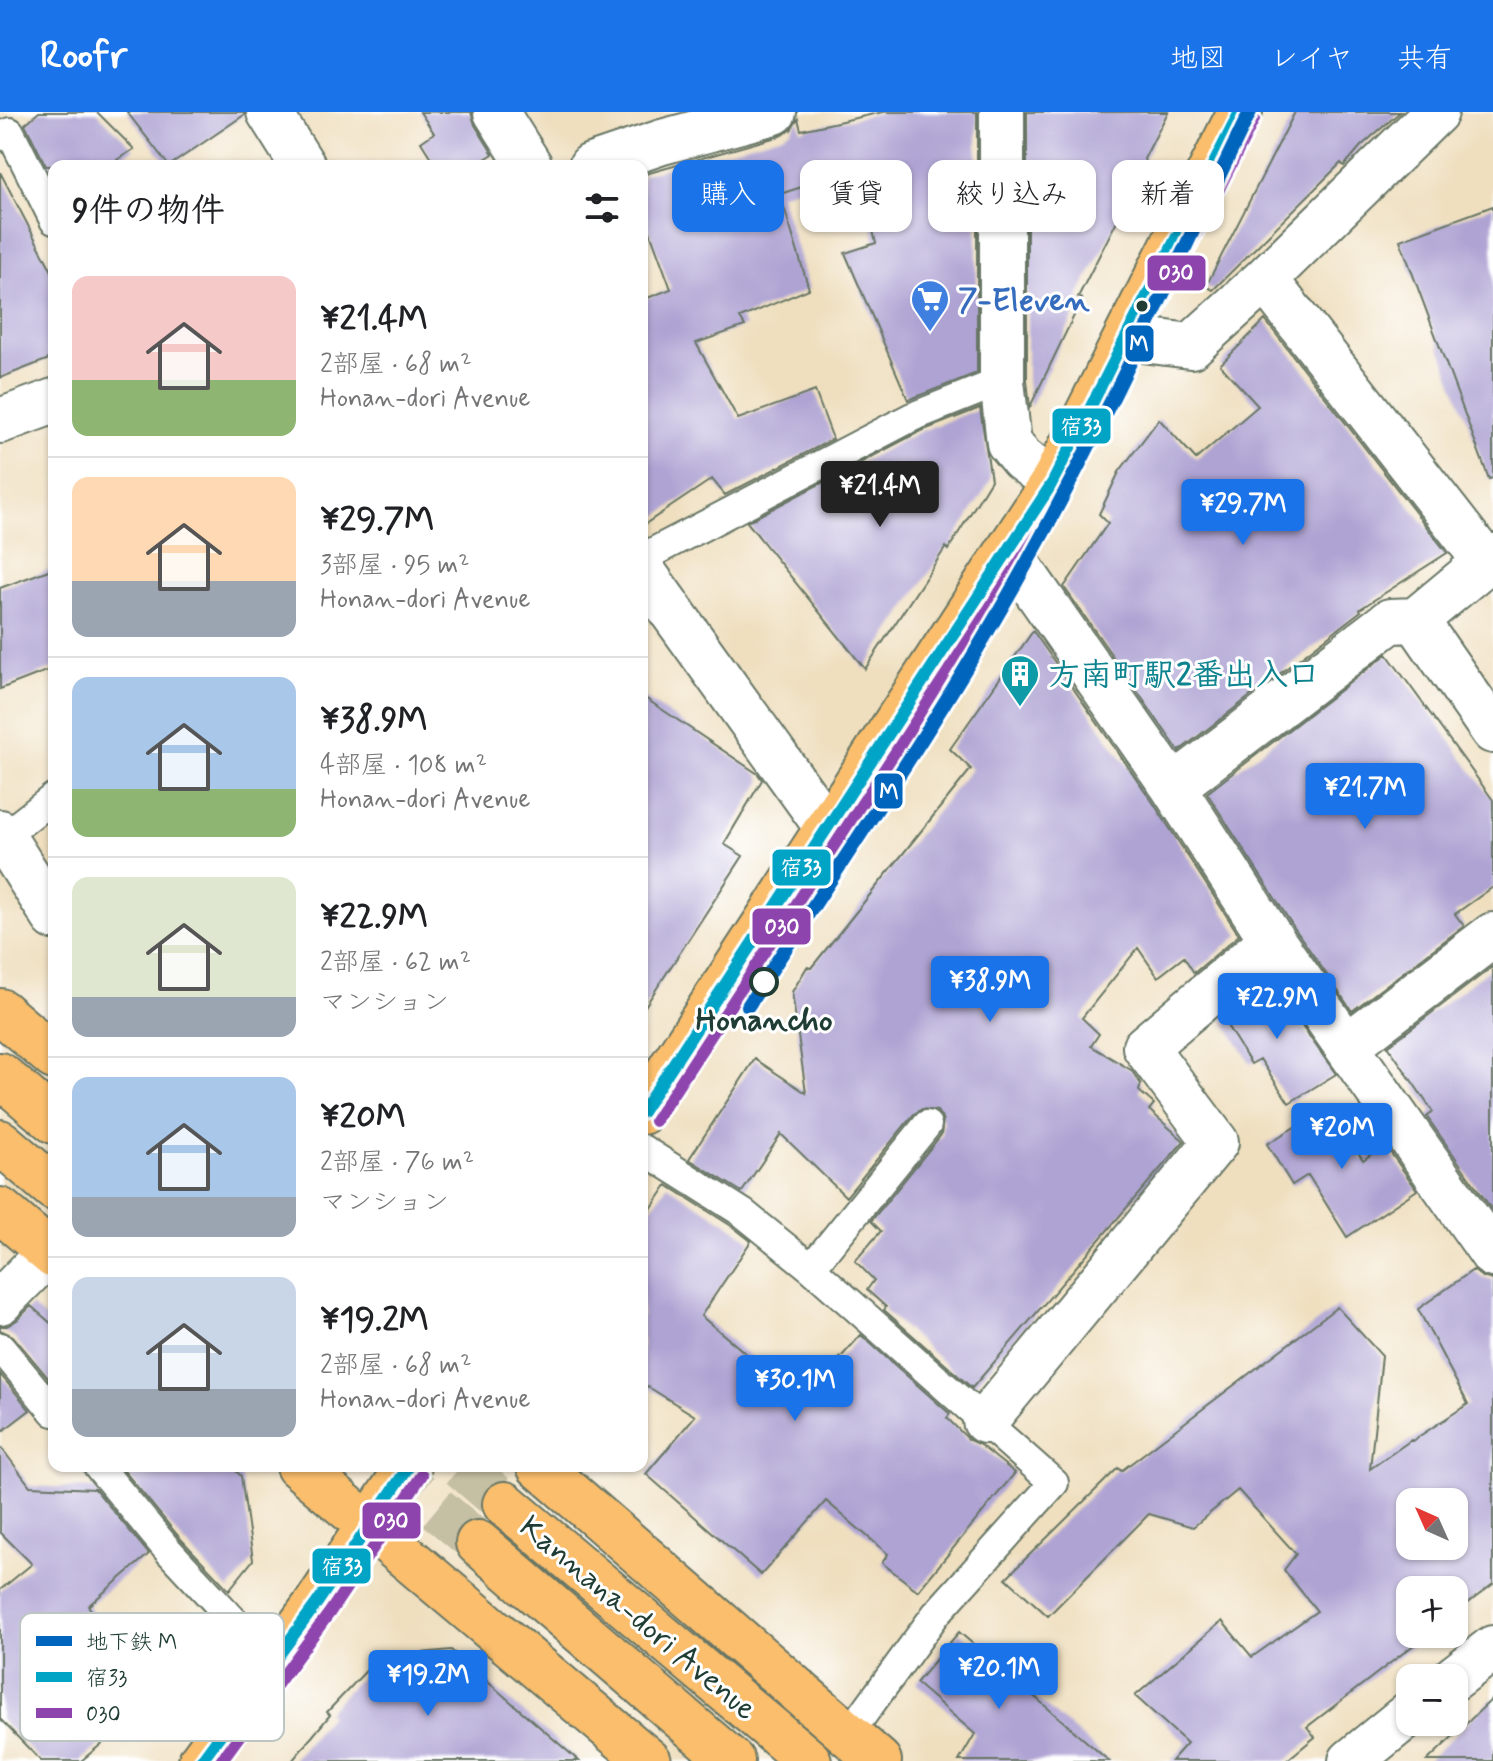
<!DOCTYPE html>
<html lang="ja">
<head>
<meta charset="utf-8">
<style>
	body { margin:0; font-family:Mynerve,"Klee One",sans-serif; background:#f2f2f2; color:#202124; height:100vh; display:flex; flex-direction:column; font-size:30px; white-space:nowrap }
	* { box-sizing:border-box; margin:0 }
	p { font-size:26px; color:#757577 }
	.icon { flex:none; width:44px; height:44px; fill:none; stroke:currentColor; stroke-width:2; stroke-linecap:round; stroke-linejoin:round }
	.map { position:relative; flex:1; overflow:hidden }
	.sheet { position:absolute; left:48px; top:48px; width:600px; height:1312px; display:flex; flex-direction:column; background:#fff; border-radius:16px; box-shadow:0 2px 6px #0004 }
	.sheet>* { flex:none }
	.guide { position:absolute; left:672px; top:48px; width:700px; height:72px; display:flex; gap:16px }
	.needle { width:52px; rotate:315deg }
	.controls { position:absolute; left:1396px; top:1376px; display:grid; gap:16px }
	.controls a { display:grid; place-items:center; width:72px; height:72px; border-radius:16px; background:#fff; box-shadow:0 2px 6px #0004; font-size:40px }
	.price { position:absolute; translate:-50% -68px; padding:0 18px; border-radius:8px; background:#1a73e8; color:#fff; font-size:26px; line-height:52px; filter:drop-shadow(0 2px 4px #0008) }
	.price::after { content:''; position:absolute; left:50%; top:48px; width:24px; height:18px; margin-left:-12px; background:inherit; clip-path:polygon(0 0,100% 0,50% 100%) }
	.price.selected { background:#222; color:#fff }
	ul { padding:0; list-style:none }
	li { display:flex; align-items:center; gap:24px; height:200px; padding:0 24px }
	li+li { border-top:2px solid #e0e0e0 }
	li span { display:grid; place-items:center; flex:none; width:224px; height:160px; border-radius:16px; color:#555 }
	li>.icon { margin-inline-start:auto }
	span .icon { width:96px; height:96px; fill:#fffc; stroke-width:1 }
	li b { font-size:34px }
	h2 { display:flex; justify-content:space-between; align-items:center; height:96px; padding:0 24px; font-size:34px }
	.chip { padding:0 28px; border-radius:16px; background:#fff; box-shadow:0 2px 6px #0004; font-size:28px; line-height:72px }
	.chip.selected { background:#1a73e8; color:#fff }
	header { display:flex; align-items:center; gap:48px; box-sizing:border-box; height:112px; padding:0 40px; background:#1a73e8; color:#fff }
	header strong { font-size:38px }
	nav { display:flex; gap:44px; margin-inline-start:auto; font-size:28px }
	.map>svg:first-child { display:block }
	.building { fill:#aea3d3; fill-rule:evenodd }
	.lines { fill:none; stroke-linecap:round; stroke-linejoin:round }
	.primary-tunnel { stroke:#c5bfa3; stroke-width:44; stroke-dasharray:44 22; stroke-linecap:butt }
	.service-casing { stroke:#687665; stroke-width:32 }
	.minor-casing { stroke:#687665; stroke-width:48 }
	.primary-casing { stroke:#687665; stroke-width:48 }
	.service { stroke:#fff; stroke-width:28 }
	.minor { stroke:#fff; stroke-width:44 }
	.primary { stroke:#fabe6d; stroke-width:44 }
	.bus-1-casing { stroke:#fff; stroke-width:18 }
	.bus-2-casing { stroke:#fff; stroke-width:18 }
	.bus-1 { stroke:#02a4c6; stroke-width:12 }
	.bus-2 { stroke:#8e44ad; stroke-width:12 }
	.metro-1-casing { stroke:#fff; stroke-width:20 }
	.metro-1 { stroke:#0065bd; stroke-width:14 }
	.bus-dot { fill:#1f3d34; stroke:#fff; stroke-width:3 }
	.stop-dot { fill:#fff; stroke:#1f3d34; stroke-width:4 }
	.labels { text-anchor:middle; stroke-width:6; stroke-linejoin:round; paint-order:stroke }
	.shop-label { font-size:32px; font-weight:bold; fill:#366cbe; stroke:#fff; text-anchor:start }
	.culture-label { font-size:32px; font-weight:bold; fill:#0d838f; stroke:#fff; text-anchor:start }
	.stop-label { font-size:32px; font-weight:bold; fill:#1f3d34; stroke:#fff }
	.street-label { font-size:32px; fill:#1f3d34; stroke:#fff }
	.key { fill:#fff; stroke:#bcc5c2; stroke-width:2 }
	.key-label { font-size:22px; fill:#1f3d34 }
	.line-badge { stroke:#fff; stroke-width:3 }
	.badge-label { font-size:22px; text-anchor:middle; font-weight:bold; fill:#fff }
</style>
</head>
<body>
<header>
<strong>Roofr</strong>
<nav><a>地図</a><a>レイヤ</a><a>共有</a></nav>
</header>
<div class="map">
<svg width="1493" height="1649" viewBox="0 0 1493 1649">
	<rect width="100%" height="100%" fill="#fff"/>
	<filter id="ink" filterUnits="userSpaceOnUse"><feTurbulence type="fractalNoise" baseFrequency=".0125" numOctaves="2"/><feDisplacementMap in="SourceGraphic" scale="16" xChannelSelector="R" yChannelSelector="G"/><feConvolveMatrix kernelMatrix="1 2 1 2 8 2 1 2 1" color-interpolation-filters="sRGB"/></filter>
	<filter id="wash" filterUnits="userSpaceOnUse"><feTurbulence type="fractalNoise" baseFrequency=".006" numOctaves="4" result="noise"/><feDisplacementMap in="SourceGraphic" scale="32" xChannelSelector="R" yChannelSelector="G"/><feGaussianBlur stdDeviation="1.8" result="paint"/><feColorMatrix in="noise" values="0 0 0 0 0 0 0 0 0 0 0 0 0 0 0 0 0 1.4 0 .05"/><feComposite in="paint" operator="in"/></filter>
	<g filter="url(#wash)">
		<rect width="100%" height="100%" fill="#efdfbf"/>
		<g id="blocks">
			<path class="building" d="M39 0H97L134 37 107 54H46L25 12Z
				M127 0H244V3L169 54Z
				M420 0H471L475 13 493 42 474 54H436L421 30 434 21Z
				M883 0H977V261L908 288 845 141 876 131 858 57 780 82 809 177 740 206 745 214 696 231 738 307 815 279 833 327 725 383 712 367 642 414V188L671 177 642 98V63L780 24 791 18 798 7 801 18Z
				M1027 0H1168L1144 47 1146 52 1078 185 1082 187 1030 295 1027 268Z
				M1295 0H1400L1361 34 1344 54 1341 51 1213 178 1206 174Z
				M0 60 54 163V245L0 266Z
				M1493 94V366L1489 367 1400 128Z
				M1265 208 1447 441 1360 497 1361 499 1179 639 1064 475 1108 411 1099 402 1119 360 1159 307 1196 347 1258 294 1220 253Z
				M980 296 991 368 948 438 946 435 865 557 747 410 919 320Z
				M54 456V556L0 577V476Z
				M1033 519 1152 689 1239 823 1194 861 1184 845 1158 865 1138 836 1082 906 1099 922 1091 934 1131 958 1141 972 1139 979 1154 992 1149 998 1184 1029 972 1276 884 1198 886 1195 867 1178 874 1168 855 1149 881 1119 871 1109 941 1023 943 1008 937 999 922 997 914 1002 846 1085 781 1022 742 1080 689 1047 755 947 806 981 792 880 807 855 811 856 971 657 950 637Z
				M1387 542 1493 688V775L1455 802 1464 814 1352 899 1293 814 1207 681Z
				M642 584 758 662 762 668 724 732 743 744 642 899Z
				M1492 855 1493 856V1099L1427 1005 1433 1000 1388 934Z
				M1267 865 1336 962 1289 991 1260 947 1251 952 1221 904Z
				M1329 994 1363 1048 1385 1033 1417 1078 1347 1125 1308 1063 1292 1073 1267 1032Z
				M667 1073 733 1115 751 1129 701 1204 802 1288 861 1223 950 1302 947 1306 969 1328 980 1333 1015 1361 918 1479 882 1451 888 1442 826 1389 761 1463 646 1362 695 1304 642 1271V1110Z
				M1473 1158 1482 1165 1493 1168V1472L1454 1502V1478H1410V1522H1428L1307 1615 1315 1625 1286 1649H1171L1187 1631 1135 1584 1222 1509 1252 1545 1317 1499 1284 1458 1296 1442 1238 1378 1193 1415 1149 1402 1048 1504 1006 1466 1118 1356 1121 1359 1337 1195 1382 1244 1370 1357 1411 1328 1412 1329 1468 1292 1418 1197ZM1410 1390H1454V1434H1410Z
				M31 1194 54 1214V1273L13 1224 0 1218V1214H7L17 1208Z
				M0 1262 30 1298 0 1321Z
				M0 1334 30 1374 95 1377 149 1442 88 1494 105 1515 99 1520 154 1570 121 1601 128 1610 81 1649H41L0 1607V1478L32 1452 0 1420Z
				M120 1354H231L241 1364 253 1448 229 1478 179 1425Z
				M959 1520 1000 1555 1109 1649H959L975 1622 916 1571Z
				M451 1538 579 1649H292L330 1603 327 1600 379 1545Z
				M1493 1586V1649H1427Z"/>
		</g>
	</g>
	<g filter="url(#ink)">
		<use href="#blocks" fill-opacity="0" stroke="#687665" stroke-width="2"/>
		<g class="lines">
			<path class="primary-tunnel" d="M386 1354 478 1431
				M461 1354 505 1392"/>
			<g class="service-casing">
				<path id="service" d="M0 24 10 20 54 108
					M642 446 912 305 1002 269
					M3 725 54 685
					M642 1037 743 1101 811 1156 1054 1371 936 1502 848 1623
					M811 1156 927 1013
					M0 1235 54 1300
					M98 1354 166 1436 273 1551"/>
			</g>
			<g class="minor-casing">
				<path id="minor" d="M269 0 303 54
					M496 0 530 54
					M1002 0V269L1009 331 1022 347 1053 370
					M591 54 662 30 774 0
					M1265 167 1485 449
					M1127 226 1191 234 1265 167 1436 0
					M0 309 54 289
					M1009 440 1173 675 1272 828 1493 1143
					M1493 444 1416 508 1493 619
					M642 458 828 717
					M1173 675 1390 509 1416 508
					M0 720 54 805
					M1348 933 1493 823
					M0 1190 49 1140
					M985 1309 1216 1030 1145 935 1272 828
					M1454 1566 1493 1536
					M1351 1649 1410 1601"/>
			</g>
			<g class="primary-casing">
				<path id="primary" d="M0 899 54 945
					M0 963 54 1009
					M642 1000 1053 370 1240 0
					M0 1030 54 1076
					M0 1098 54 1144
					M298 1354 649 1649
					M539 1354 879 1649
					M505 1392 809 1649
					M478 1431 732 1649
					M201 1649 317 1491 409 1354"/>
			</g>
			<use href="#service" class="service"/>
			<use href="#minor" class="minor"/>
			<use href="#primary" class="primary"/>
			<g class="bus-1-casing">
				<path id="bus-1" d="M642 1000 1053 370 1240 0
					M201 1649 317 1491 409 1354"/>
			</g>
			<g class="bus-2-casing">
				<path id="bus-2" d="M655 1009 1066 379 1254 7
					M221 1649 330 1500 422 1363"/>
			</g>
			<use href="#bus-1" class="bus-1"/>
			<use href="#bus-2" class="bus-2"/>
			<g class="metro-1-casing">
				<path id="metro-1" d="M748 894C840 752 936 613 1019 465 1104 314 1174 156 1250 0"/>
			</g>
			<use href="#metro-1" class="metro-1"/>
		</g>
	</g>
	<defs>
		<g id="supermarket-pin" transform="scale(2)"><path d="M0 17L-7.5 6A9.5 9.5 0 1 1 7.5 6Z" fill="#3f7fe0" stroke="#fff"/><path d="M-6-5.5h2.5l.6 2H6L4.5 2H-2.5L-4.4-4H-6ZM-1.5 3.2a1.3 1.3 0 1 0 .1 0ZM3 3.2a1.3 1.3 0 1 0 .1 0Z" fill="#fff"/></g>
		<g id="building-pin" transform="scale(2)"><path d="M0 17L-7.5 6A9.5 9.5 0 1 1 7.5 6Z" fill="#0f9aa8" stroke="#fff"/><path d="M-4-6H4V6H1V3H-1V6H-4ZM-2.5-4.3h1.7v1.8h-1.7ZM.8-4.3h1.7v1.8H.8ZM-2.5-1h1.7V.8h-1.7ZM.8-1h1.7V.8H.8Z" fill="#fff"/></g>
	</defs>
	<g fill-rule="evenodd">
		<use href="#supermarket-pin" x="930" y="187"/>
		<use href="#building-pin" x="1020" y="562"/>
	</g>
	<circle class="bus-dot" cx="1142" cy="194" r="7"/>
	<circle class="stop-dot" cx="764" cy="870" r="13"/>
	<g class="labels">
		<g class="shop-label">
			<text x="958" y="198">7-Eleven</text>
		</g>
		<g class="culture-label">
			<text x="1048" y="573">方南町駅2番出入口</text>
		</g>
		<g class="stop-label">
			<text x="764" y="918">Honancho</text>
		</g>
		<g class="street-label">
			<text transform="translate(639 1505) rotate(40)" y="11">Kannana-dori Avenue</text>
		</g>
	</g>
	<rect x="20" y="1501" width="264" height="128" rx="12" class="key"/>
	<rect x="36" y="1524" width="36" height="10" fill="#0065bd"/>
	<rect x="36" y="1560" width="36" height="10" fill="#02a4c6"/>
	<rect x="36" y="1596" width="36" height="10" fill="#8e44ad"/>
	<g class="key-label">
		<text x="86" y="1537">地下鉄 M</text>
		<text x="86" y="1573">宿33</text>
		<text x="86" y="1609">030</text>
	</g>
	<g class="line-badge">
		<rect x="1146" y="142" width="61" height="38" rx="8" fill="#8e44ad"/>
		<rect x="1124" y="212" width="31" height="39" rx="8" fill="#0065bd"/>
		<rect x="1051" y="295" width="61" height="38" rx="8" fill="#02a4c6"/>
		<rect x="873" y="660" width="31" height="38" rx="8" fill="#0065bd"/>
		<rect x="771" y="736" width="61" height="39" rx="8" fill="#02a4c6"/>
		<rect x="751" y="795" width="61" height="39" rx="8" fill="#8e44ad"/>
		<rect x="361" y="1389" width="61" height="39" rx="8" fill="#8e44ad"/>
		<rect x="311" y="1435" width="61" height="38" rx="8" fill="#02a4c6"/>
	</g>
	<g class="badge-label">
		<text x="1176" y="168">030</text>
		<text x="1139" y="239">M</text>
		<text x="1081" y="322">宿33</text>
		<text x="889" y="687">M</text>
		<text x="801" y="763">宿33</text>
		<text x="782" y="822">030</text>
		<text x="391" y="1416">030</text>
		<text x="342" y="1462">宿33</text>
	</g>
</svg>
<div class="controls">
<a><svg class="needle" viewBox="-14 -14 28 28"><path d="M0-13l5 13h-10z" fill="#e53935"/><path d="M0 13l5-13h-10z" fill="#757577"/></svg></a>
<a>+</a>
<a>−</a>
</div>
<b class="price selected" style="left:880px;top:417px">¥21.4M</b>
<b class="price" style="left:1243px;top:435px">¥29.7M</b>
<b class="price" style="left:1365px;top:719px">¥21.7M</b>
<b class="price" style="left:990px;top:912px">¥38.9M</b>
<b class="price" style="left:1277px;top:929px">¥22.9M</b>
<b class="price" style="left:1342px;top:1059px">¥20M</b>
<b class="price" style="left:795px;top:1311px">¥30.1M</b>
<b class="price" style="left:999px;top:1599px">¥20.1M</b>
<b class="price" style="left:428px;top:1606px">¥19.2M</b>
<div class="guide">
<a class="chip selected">購入</a>
<a class="chip">賃貸</a>
<a class="chip">絞り込み</a>
<a class="chip">新着</a>
</div>
<section class="sheet">
<h2>9件の物件<svg class="icon" aria-label="filters" viewBox="0 0 24 24"><path d="M4 7h16M4 17h16"/><circle cx="9" cy="7" r="2"/><circle cx="15" cy="17" r="2"/></svg></h2>
<ul>
<li><span style="background:linear-gradient(#f6c9c9 65%,#8fb573 0)"><svg class="icon" aria-label="home" viewBox="0 0 24 24"><path d="M3 11l9-7 9 7M6 9v11h12V9"/></svg></span><div><b>¥21.4M</b><p>2部屋 · 68 m²</p><p>Honan-dori Avenue</p></div></li>
<li><span style="background:linear-gradient(#ffd9b3 65%,#9aa5b1 0)"><svg class="icon" aria-label="home" viewBox="0 0 24 24"><path d="M3 11l9-7 9 7M6 9v11h12V9"/></svg></span><div><b>¥29.7M</b><p>3部屋 · 95 m²</p><p>Honan-dori Avenue</p></div></li>
<li><span style="background:linear-gradient(#a9c7e8 70%,#8fb573 0)"><svg class="icon" aria-label="home" viewBox="0 0 24 24"><path d="M3 11l9-7 9 7M6 9v11h12V9"/></svg></span><div><b>¥38.9M</b><p>4部屋 · 108 m²</p><p>Honan-dori Avenue</p></div></li>
<li><span style="background:linear-gradient(#dfe7d0 75%,#9aa5b1 0)"><svg class="icon" aria-label="home" viewBox="0 0 24 24"><path d="M3 11l9-7 9 7M6 9v11h12V9"/></svg></span><div><b>¥22.9M</b><p>2部屋 · 62 m²</p><p>マンション</p></div></li>
<li><span style="background:linear-gradient(#a9c7e8 75%,#9aa5b1 0)"><svg class="icon" aria-label="home" viewBox="0 0 24 24"><path d="M3 11l9-7 9 7M6 9v11h12V9"/></svg></span><div><b>¥20M</b><p>2部屋 · 76 m²</p><p>マンション</p></div></li>
<li><span style="background:linear-gradient(#c9d6e8 70%,#9aa5b1 0)"><svg class="icon" aria-label="home" viewBox="0 0 24 24"><path d="M3 11l9-7 9 7M6 9v11h12V9"/></svg></span><div><b>¥19.2M</b><p>2部屋 · 68 m²</p><p>Honan-dori Avenue</p></div></li>
</ul>
</section>
</div>
</body>
</html>
